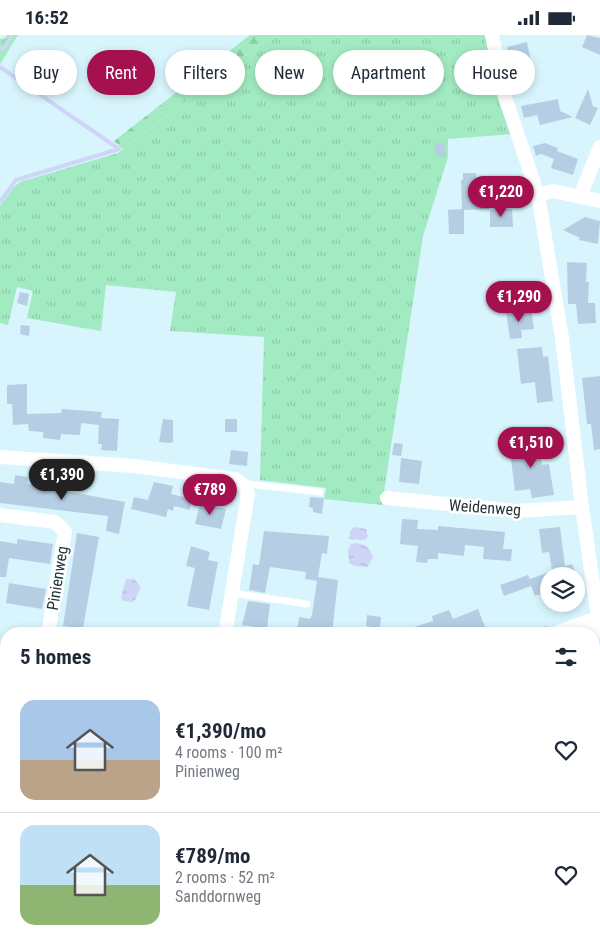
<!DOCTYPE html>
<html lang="en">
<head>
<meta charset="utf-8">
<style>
	body { margin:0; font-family:"Roboto Condensed",sans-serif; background:#f6f6f7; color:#1f2937; height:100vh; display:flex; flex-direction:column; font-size:19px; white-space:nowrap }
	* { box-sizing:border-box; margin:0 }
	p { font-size:16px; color:#747a83 }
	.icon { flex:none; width:28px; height:28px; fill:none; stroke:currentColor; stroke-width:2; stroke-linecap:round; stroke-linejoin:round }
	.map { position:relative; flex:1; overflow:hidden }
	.panel { position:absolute; left:0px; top:592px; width:600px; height:321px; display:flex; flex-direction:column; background:#fff; border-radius:20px 20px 0 0; box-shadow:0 2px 8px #0003 }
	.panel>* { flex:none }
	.hud { position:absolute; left:15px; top:15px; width:570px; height:45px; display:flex; gap:10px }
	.buttons { position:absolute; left:540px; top:532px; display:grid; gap:10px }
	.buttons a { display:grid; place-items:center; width:45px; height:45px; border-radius:50%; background:#fff; box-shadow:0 2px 8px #0003; font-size:25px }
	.price { position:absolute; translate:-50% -42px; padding:0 11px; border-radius:18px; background:#a5114f; color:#fff; font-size:16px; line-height:32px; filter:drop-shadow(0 1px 2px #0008) }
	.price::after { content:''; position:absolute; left:50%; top:30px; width:15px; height:11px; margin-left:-8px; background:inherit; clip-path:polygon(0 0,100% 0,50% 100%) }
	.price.current { background:#222; color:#fff }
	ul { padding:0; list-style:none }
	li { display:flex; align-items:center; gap:15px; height:125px; padding:0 20px }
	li+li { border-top:1px solid #e0e1e3 }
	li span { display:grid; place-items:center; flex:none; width:140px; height:100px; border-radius:15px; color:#555 }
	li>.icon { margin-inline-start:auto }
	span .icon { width:60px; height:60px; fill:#fffc; stroke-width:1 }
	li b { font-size:21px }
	h2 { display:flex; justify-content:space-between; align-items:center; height:60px; padding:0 20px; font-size:21px }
	.pill { padding:0 18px; border-radius:22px; background:#fff; box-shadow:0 2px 8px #0003; font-size:18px; line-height:45px }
	.pill.current { background:#a5114f; color:#fff }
	.status { display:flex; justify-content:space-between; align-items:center; height:35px; padding:0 25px; background:#fff; direction:ltr }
	.status svg { height:14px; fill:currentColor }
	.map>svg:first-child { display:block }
	.grass { fill:url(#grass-tufts) }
	.forest { fill:url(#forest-firs) }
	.water { fill:url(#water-ripples) }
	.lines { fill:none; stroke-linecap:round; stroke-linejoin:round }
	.stream { stroke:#ced5f7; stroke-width:4 }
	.building { fill:#b6cee4 }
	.path { stroke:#778d93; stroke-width:2; stroke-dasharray:2.5 4; stroke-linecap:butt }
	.service { stroke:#fff; stroke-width:7 }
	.minor { stroke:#fff; stroke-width:14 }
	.tertiary { stroke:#fff; stroke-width:18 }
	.labels { text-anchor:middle; stroke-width:5; stroke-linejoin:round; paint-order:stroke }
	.street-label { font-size:16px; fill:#243337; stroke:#fff }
</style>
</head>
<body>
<div class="status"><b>16:52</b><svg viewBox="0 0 49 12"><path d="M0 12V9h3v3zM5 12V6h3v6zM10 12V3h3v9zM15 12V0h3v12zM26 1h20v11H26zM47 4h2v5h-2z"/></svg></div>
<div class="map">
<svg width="600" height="913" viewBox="0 0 600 913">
	<defs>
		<pattern id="grass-tufts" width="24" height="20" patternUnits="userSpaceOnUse" patternTransform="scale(1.25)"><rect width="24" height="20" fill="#a2ebc2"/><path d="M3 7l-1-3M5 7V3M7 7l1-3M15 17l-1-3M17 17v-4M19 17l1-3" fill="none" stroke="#8bcaa7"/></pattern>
		<pattern id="forest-firs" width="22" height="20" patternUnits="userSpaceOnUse" patternTransform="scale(1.25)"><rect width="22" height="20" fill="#a2ebc2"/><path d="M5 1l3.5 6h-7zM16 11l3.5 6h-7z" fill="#8bcaa7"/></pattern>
		<pattern id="water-ripples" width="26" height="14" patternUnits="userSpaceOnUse" patternTransform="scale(1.25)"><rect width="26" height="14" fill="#ced5f7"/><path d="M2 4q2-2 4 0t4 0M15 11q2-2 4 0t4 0" fill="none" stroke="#b1b7d4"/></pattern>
	</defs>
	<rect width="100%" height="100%" fill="#d8f5fd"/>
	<path class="grass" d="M7 0H18L0 29V4L5 3Z
		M272 0H486L512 99 448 104V122L423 201 382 470 324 464 326 453 260 445 264 302 170 296 176 257 106 250 101 296 27 283 33 256 17 252 8 290 0 288V171L14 152 20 147 118 118Z
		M600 739V823L594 821V742Z
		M231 908H477L478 913H219Z"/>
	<path class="forest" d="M250 0H272L123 114 114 106Z
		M6 826V877L0 875V828Z
		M40 908H140L142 913H46Z"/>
	<path class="water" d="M354 492 366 494 368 501 365 505 349 504 350 496Z
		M356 508C366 509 371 514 373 523L367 532 354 531 349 528 348 515 351 509Z
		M126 544H134L141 552 134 567 123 566 121 563Z"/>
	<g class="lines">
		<path class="stream" d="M0 14 5 12 12 0
			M0 32 119 114
			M0 167 16 145 119 114
			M0 788 6 786"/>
	</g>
	<path class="building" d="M587 0 600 3V20L582 12Z
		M527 7 534 42 516 48 507 12Z
		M588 54 593 71 598 73 590 90 575 83Z
		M558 64 560 76 573 82 540 90 537 80 524 83 521 71Z
		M435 108H445L444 121H435Z
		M545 108 558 113 557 116 578 124 573 140 551 133 554 124 541 119 536 121 533 111Z
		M463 138H476L477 162 490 161V174L464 175V199H449L448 175 462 174 461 145H463Z
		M512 174 513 192H490V175Z
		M585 182 600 186 598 209 579 205 580 203 563 195Z
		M567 227 587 228 586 247H589L588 268H595L596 288 578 289 576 269H568Z
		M20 257 29 259 27 271 17 268Z
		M531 274 534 294 521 295 522 303 510 304 506 277Z
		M21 290 30 291 29 301 20 299Z
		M542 312 543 322 548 321 553 366 537 368 535 347 521 349 517 314Z
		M600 341V414L594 415 591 389H587L582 343Z
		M27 349V379L61 378 62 374 102 377 101 383 119 384 117 416 101 415 102 409H98L99 390 81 388 80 400 61 399 60 405 43 403V397L29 396 28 389 13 390 12 369H7V350Z
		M163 384 173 385V407L170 408 159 407Z
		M225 384H237V397H225Z
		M539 405 542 430 549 429 554 460 532 463 530 454 515 456 509 409Z
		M394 408 403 409 401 421 392 420Z
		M231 415 248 417 247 431 229 429Z
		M401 423 422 426 419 449 399 447Z
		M15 440 28 442 27 449 125 467 119 499 106 496 108 481 0 468V447L14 449Z
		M154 447 173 451 171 459 192 464 190 475 174 471 173 476 168 474 166 482 131 474 134 462 148 465Z
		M310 462 324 463 322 479 313 477V473L309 472Z
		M200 469 226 474 221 494 195 489Z
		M402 484 418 485 417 494 438 495V491L505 497 503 514H512L511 526 483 524 484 512 465 510 464 521 438 518V524H428L427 528 416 527 418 511 400 509Z
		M560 492 565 531 572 529 577 541H549V556L535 561 531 551 504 561 500 550 528 540 530 544 552 536 551 530 554 529H551L549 517 542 518 539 494Z
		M264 496 329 501 327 519 322 518 318 542 338 545 332 599H297L299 582 310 584 312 580 317 546 305 544 306 537 270 532 265 558 249 555 253 529 259 530Z
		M77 498 99 502 82 599H69L71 592 63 591Z
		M17 504 53 509 50 529 9 523 6 542H0V506L17 509Z
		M191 511 210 517 208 525 218 527 209 575 187 571 195 533 186 531Z
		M9 548 46 554 42 574 6 568Z
		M248 566 270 569 267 594 242 590Z
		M478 574 485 592 475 596 476 599H399V597L433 586 432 581 449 575 453 584Z
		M367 580 381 582 380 593 366 591Z"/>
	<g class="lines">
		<path class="path" d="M527 599 546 592
			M0 825 6 822"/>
		<path class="service" d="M245 451 247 449 320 457
			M232 558 307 569"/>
		<path class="minor" d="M492 0 504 59 538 160 562 303 582 472 600 597
			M538 160 553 156 600 166
			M580 161 600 112
			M0 422 134 431 235 444 245 451 248 459 226 594 227 599
			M387 463 517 476 582 472
			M0 480 55 487 65 497 48 599
			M0 644 6 642
			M0 678 6 694"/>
		<path class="tertiary" d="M559 599 600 584
			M0 807 6 804"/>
	</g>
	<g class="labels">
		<g class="street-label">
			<text transform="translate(485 472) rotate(4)" y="6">Weidenweg</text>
			<text transform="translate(57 543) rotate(-81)" y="6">Pinienweg</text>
		</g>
	</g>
</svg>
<div class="buttons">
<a><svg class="icon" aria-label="layers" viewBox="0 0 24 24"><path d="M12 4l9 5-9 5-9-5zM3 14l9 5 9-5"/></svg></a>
</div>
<b class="price" style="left:501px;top:183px">€1,220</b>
<b class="price" style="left:519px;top:288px">€1,290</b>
<b class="price" style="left:531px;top:434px">€1,510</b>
<b class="price current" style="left:62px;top:466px">€1,390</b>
<b class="price" style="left:210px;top:481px">€789</b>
<div class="hud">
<a class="pill">Buy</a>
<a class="pill current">Rent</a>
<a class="pill">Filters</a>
<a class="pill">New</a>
<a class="pill">Apartment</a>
<a class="pill">House</a>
</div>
<section class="panel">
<h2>5 homes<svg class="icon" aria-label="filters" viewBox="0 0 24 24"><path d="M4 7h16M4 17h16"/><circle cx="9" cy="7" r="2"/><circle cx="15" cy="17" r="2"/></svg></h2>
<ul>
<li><span style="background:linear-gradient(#a9c7e8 60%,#b9a48a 0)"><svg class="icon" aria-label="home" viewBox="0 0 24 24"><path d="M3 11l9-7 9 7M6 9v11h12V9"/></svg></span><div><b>€1,390/mo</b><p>4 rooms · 100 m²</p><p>Pinienweg</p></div><svg class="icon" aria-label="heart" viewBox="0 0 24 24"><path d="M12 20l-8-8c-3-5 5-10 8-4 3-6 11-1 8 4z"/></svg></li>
<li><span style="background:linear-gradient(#bfe0f5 60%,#8fb573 0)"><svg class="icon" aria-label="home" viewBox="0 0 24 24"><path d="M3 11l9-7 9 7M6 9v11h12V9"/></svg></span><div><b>€789/mo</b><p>2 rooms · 52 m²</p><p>Sanddornweg</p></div><svg class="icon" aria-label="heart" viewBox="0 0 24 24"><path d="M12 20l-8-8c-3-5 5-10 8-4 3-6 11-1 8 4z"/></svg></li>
</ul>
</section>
</div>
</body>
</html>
